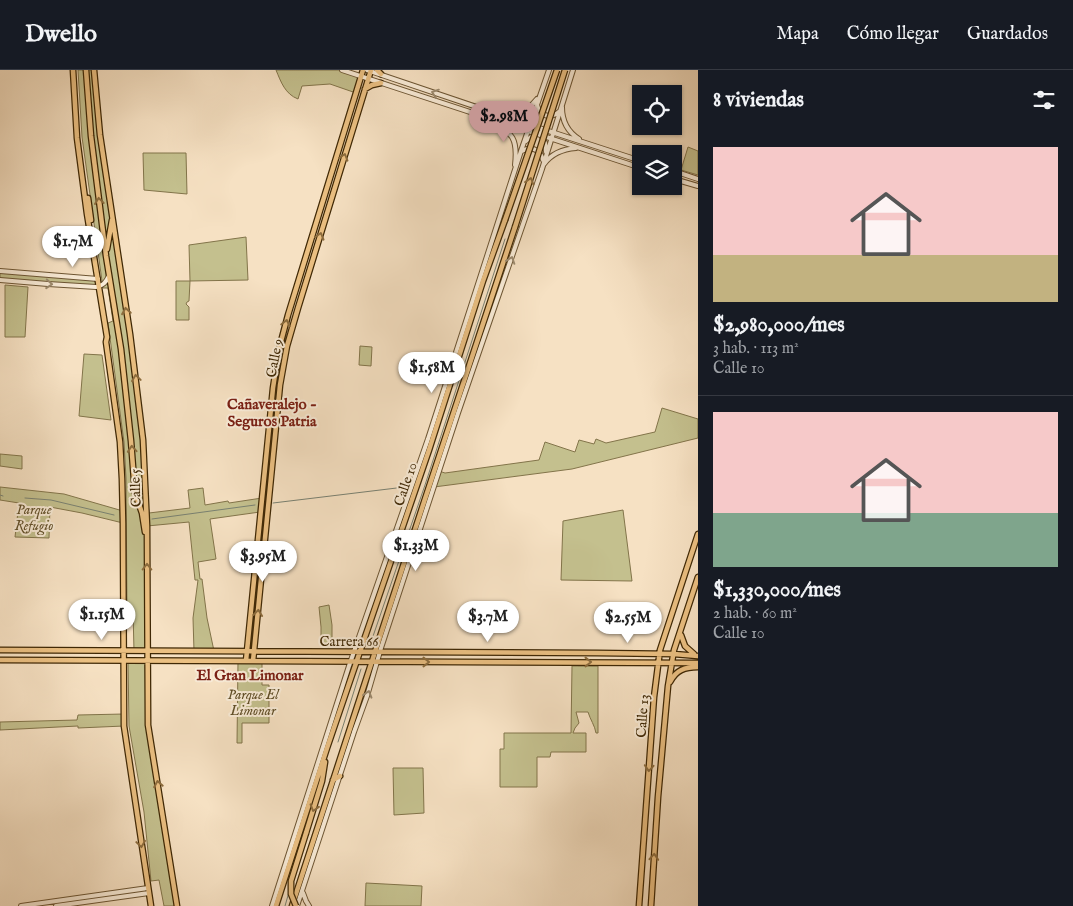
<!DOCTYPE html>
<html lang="es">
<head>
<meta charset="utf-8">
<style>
	body { margin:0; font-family:"IM FELL English",serif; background:#242831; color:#f1f3f6; height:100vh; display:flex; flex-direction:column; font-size:19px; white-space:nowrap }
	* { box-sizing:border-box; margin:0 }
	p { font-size:16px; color:#9ea1a6 }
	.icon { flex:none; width:28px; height:28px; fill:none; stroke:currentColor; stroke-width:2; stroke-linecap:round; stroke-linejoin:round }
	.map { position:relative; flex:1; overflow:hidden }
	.details { display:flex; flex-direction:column; background:#171b24; width:375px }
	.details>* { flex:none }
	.buttons { position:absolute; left:632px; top:15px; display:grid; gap:10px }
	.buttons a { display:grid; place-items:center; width:50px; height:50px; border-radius:0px; background:#171b24; box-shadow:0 1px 4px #0004; font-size:25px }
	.price { position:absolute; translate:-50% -42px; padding:0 11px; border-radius:18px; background:#fff; color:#222; font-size:16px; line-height:32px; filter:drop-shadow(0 1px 2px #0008) }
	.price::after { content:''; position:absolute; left:50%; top:30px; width:15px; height:11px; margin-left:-8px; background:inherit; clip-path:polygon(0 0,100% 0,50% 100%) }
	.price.current { background:#c59692; color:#111 }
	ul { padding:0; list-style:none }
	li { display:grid; align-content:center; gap:10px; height:265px; padding:0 15px }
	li+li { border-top:1px solid #363941 }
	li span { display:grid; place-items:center; height:155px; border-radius:0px; color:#555 }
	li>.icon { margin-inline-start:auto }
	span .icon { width:90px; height:90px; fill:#fffc; stroke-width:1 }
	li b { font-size:21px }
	h2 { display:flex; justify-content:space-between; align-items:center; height:60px; padding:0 15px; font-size:21px }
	header { display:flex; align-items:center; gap:30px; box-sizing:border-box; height:70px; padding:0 25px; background:#171b24; border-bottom:1px solid #363941 }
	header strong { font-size:24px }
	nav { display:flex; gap:28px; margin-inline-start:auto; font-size:18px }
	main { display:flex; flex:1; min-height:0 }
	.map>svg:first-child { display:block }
	.green { fill:#c4c08e; stroke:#82744a }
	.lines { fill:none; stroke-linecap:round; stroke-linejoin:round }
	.stream { stroke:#798172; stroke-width:1 }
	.minor-casing { stroke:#6d5634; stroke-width:6 }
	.major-casing { stroke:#3f2805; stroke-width:7 }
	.minor { stroke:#f9ecd8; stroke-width:4 }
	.major { stroke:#ebc082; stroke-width:4.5 }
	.major-bridge-casing { stroke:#3f2805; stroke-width:7; stroke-linecap:butt }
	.major-bridge { stroke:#ebc082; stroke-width:4.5 }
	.oneway { stroke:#9c8a6e }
	.oneway2 { stroke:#8c6c3d }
	.labels { text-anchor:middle; stroke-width:4; stroke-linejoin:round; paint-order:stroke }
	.street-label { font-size:14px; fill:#3f2805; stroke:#f9ecd8 }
	.park-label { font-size:14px; font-style:italic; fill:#604e27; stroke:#f9ecd8 }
	.neighbourhood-label { font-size:15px; font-weight:bold; fill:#7a1f14; stroke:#f9ecd8 }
</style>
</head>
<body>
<header>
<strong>Dwello</strong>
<nav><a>Mapa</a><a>Cómo llegar</a><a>Guardados</a></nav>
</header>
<main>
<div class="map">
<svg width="698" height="836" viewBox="0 0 698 836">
	<rect width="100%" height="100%" fill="#f6e1c3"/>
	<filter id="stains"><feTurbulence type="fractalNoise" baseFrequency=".004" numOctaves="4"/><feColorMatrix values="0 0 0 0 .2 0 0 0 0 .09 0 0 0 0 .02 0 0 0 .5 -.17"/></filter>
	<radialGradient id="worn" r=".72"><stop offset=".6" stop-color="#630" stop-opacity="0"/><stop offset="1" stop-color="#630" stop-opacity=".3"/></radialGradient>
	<path class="green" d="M78 0H94L96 26 130 264 149 443 190 438 188 420 203 418 205 435 228 431 229 433 262 428 260 442 210 449 216 489 198 492 200 509H202L207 548 214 581H194L193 548 198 510H195L189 452 147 456V581H134L133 541H127L126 408 124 372 108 253 113 251 108 218H103L82 67Z
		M276 0H342L361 6 356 23 330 14 302 16 298 29C285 24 281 12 276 0Z
		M688 77 698 81V105L681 100Z
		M143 83H186L187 124 144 120Z
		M246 167 248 210 190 211 189 231 187 232 186 234 189 237V250H176V211H190L189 175Z
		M0 201 98 209 99 217 0 210Z
		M5 215 28 217 25 267H5Z
		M360 276 372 277 371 296 359 295Z
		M84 284 102 285 111 350 79 346Z
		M662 338 698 349V368L572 399 434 417 439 401 445 403 539 390 545 372 575 382 579 370 594 374 596 369 606 373 655 362Z
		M0 384 22 386V399L0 396Z
		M0 417 64 424 123 441V453L82 443 50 437 49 468 15 467 19 433 0 430Z
		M623 440 632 511 561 510 563 451Z
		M329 535 332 555V575H321V557L319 537Z
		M128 591H147L148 655 177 836H164L159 810 151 811 144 742 129 656Z
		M238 591H262V615H269V653H242V673H237Z
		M572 596H598V663H596C595 656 590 649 588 642H576L579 653 575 658 573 663H586V682H551L550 687H537V717H500V679H504V663H571Z
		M124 644V656L78 658V656L0 660V652L77 650 78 645Z
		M393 698H423L424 743 394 745Z
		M366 813 422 816 421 836H365Z"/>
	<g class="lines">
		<path class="stream" d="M0 425 3 426
			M25 428 51 430 114 445
			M273 433 405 417
			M152 449 255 435
			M370 575 425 415 505 169
			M338 672 361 599
			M285 836 289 822"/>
		<g class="minor-casing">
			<path id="minor" d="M342 0 641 98
				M367 0 530 55 641 91
				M537 35C540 47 551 49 560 41
				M562 37C562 51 568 62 579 69
				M505 46C519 45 529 40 537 29
				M491 51C513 63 518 69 515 95
				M542 67 545 73 546 82
				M526 71 536 63 546 62
				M522 81C531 76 540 79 543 90
				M544 94C552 83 563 79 576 78
				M674 101 698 109
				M674 109 698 116
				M0 201 98 209
				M0 210 48 214 96 217C103 216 106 212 109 206
				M303 823 306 831 309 836
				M21 836 148 818
				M56 836 149 823
				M272 836 349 596 428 369 521 81 549 0
				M297 836 354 662 367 626 381 578 458 343 542 99 573 0"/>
		</g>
		<g class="major-casing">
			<path id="major" d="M73 0 77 68 87 144 107 267 106 272 120 372 122 409 123 453 124 656 151 836
				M86 0 91 66 106 186 121 279 131 371 135 423 142 443 145 462
				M94 0 100 65 130 264 143 370 147 456 148 655 177 836
				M377 0 381 4
				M365 19 372 15 381 13
				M88 128 91 150
				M107 179 112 150
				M681 565 685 576 694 584
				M0 580 597 583 674 584 698 586
				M0 590 698 593
				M246 591 273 318 279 279 288 245 363 0
				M253 591 280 315 287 276 298 238 371 0
				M670 612C676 600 685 597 698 597
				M333 710 340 706
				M306 763 322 711 325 692
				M276 836 327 678 429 380 483 211 505 150
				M292 836 424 432 515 157
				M639 836 654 627 660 580 698 464
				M651 836 658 727 668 616 674 580 698 507"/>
		</g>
		<use href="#minor" class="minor"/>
		<use href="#major" class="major"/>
		<g class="major-bridge-casing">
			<path id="major-bridge" d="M505 150 557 0
				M515 157 565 0
				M296 836 291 824V811L306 763"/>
		</g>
		<use href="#major-bridge" class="major-bridge"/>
	</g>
	<defs><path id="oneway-chevron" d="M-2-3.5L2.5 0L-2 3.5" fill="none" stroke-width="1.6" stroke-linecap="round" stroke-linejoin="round" transform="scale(1.25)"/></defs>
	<g class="oneway">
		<use href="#oneway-chevron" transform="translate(435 23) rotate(-161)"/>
		<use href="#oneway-chevron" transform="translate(511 190) rotate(-71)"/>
		<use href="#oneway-chevron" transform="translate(49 214) rotate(4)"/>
		<use href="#oneway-chevron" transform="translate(368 624) rotate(-73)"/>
	</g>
	<g class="oneway2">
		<use href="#oneway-chevron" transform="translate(344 87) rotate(-73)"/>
		<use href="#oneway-chevron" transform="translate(530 111) rotate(-73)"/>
		<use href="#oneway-chevron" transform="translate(99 131) rotate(-97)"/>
		<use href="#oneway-chevron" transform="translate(320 166) rotate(-74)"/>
		<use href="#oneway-chevron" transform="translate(126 241) rotate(-99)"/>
		<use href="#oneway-chevron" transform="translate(286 253) rotate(-77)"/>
		<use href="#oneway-chevron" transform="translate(136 308) rotate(-98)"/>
		<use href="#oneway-chevron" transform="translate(132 379) rotate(-94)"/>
		<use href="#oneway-chevron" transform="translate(147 497) rotate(-90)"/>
		<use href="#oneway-chevron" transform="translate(258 543) rotate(-84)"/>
		<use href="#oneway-chevron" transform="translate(426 592)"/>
		<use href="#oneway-chevron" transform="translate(588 592)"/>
		<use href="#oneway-chevron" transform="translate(649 698) rotate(94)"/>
		<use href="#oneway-chevron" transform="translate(158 714) rotate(-100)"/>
		<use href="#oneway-chevron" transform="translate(314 738) rotate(107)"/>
		<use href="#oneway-chevron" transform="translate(141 774) rotate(82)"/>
		<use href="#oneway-chevron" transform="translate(654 787) rotate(-86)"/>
	</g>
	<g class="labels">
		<g class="street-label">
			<text transform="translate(274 288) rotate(-79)" y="5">Calle 9</text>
			<text transform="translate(405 414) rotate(-71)" y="5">Calle 10</text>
			<text transform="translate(135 418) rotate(-92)" y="5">Calle 5</text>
			<text x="349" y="576">Carrera 66</text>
			<text transform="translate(642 646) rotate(-86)" y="5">Calle 13</text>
		</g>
		<g class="park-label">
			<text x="34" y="444">Parque<tspan x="34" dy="16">Refugio</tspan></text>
			<text x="253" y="629">Parque El<tspan x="253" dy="16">Limonar</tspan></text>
		</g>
		<g class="neighbourhood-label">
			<text x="272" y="339">Cañaveralejo -<tspan x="272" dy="17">Seguros Patria</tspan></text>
			<text x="250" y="610">El Gran Limonar</text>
		</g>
	</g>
	<rect width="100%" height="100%" filter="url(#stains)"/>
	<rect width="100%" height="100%" fill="url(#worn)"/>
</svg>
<div class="buttons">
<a><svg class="icon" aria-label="locate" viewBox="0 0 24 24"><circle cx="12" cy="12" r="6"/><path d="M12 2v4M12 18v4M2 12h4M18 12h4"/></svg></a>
<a><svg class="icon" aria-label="layers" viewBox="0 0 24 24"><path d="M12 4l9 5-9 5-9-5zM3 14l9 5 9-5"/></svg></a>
</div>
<b class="price current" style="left:504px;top:73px">$2.98M</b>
<b class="price" style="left:73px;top:198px">$1.7M</b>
<b class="price" style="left:432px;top:324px">$1.58M</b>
<b class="price" style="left:416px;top:502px">$1.33M</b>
<b class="price" style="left:263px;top:513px">$3.95M</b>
<b class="price" style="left:102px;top:571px">$1.15M</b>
<b class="price" style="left:488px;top:573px">$3.7M</b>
<b class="price" style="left:628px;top:574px">$2.55M</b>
</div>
<section class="details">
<h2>8 viviendas<svg class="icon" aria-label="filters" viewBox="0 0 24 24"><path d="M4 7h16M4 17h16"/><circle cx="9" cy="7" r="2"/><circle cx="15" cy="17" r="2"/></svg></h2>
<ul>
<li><span style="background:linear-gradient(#f6c9c9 70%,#c2b280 0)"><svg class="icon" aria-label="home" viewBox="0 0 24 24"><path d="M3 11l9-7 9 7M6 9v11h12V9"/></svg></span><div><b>$2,980,000/mes</b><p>3 hab. · 113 m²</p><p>Calle 10</p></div></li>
<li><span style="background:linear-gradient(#f6c9c9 65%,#7fa58c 0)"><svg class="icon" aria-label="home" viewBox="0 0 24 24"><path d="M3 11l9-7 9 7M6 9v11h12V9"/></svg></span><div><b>$1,330,000/mes</b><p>2 hab. · 60 m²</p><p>Calle 10</p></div></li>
</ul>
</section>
</main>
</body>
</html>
